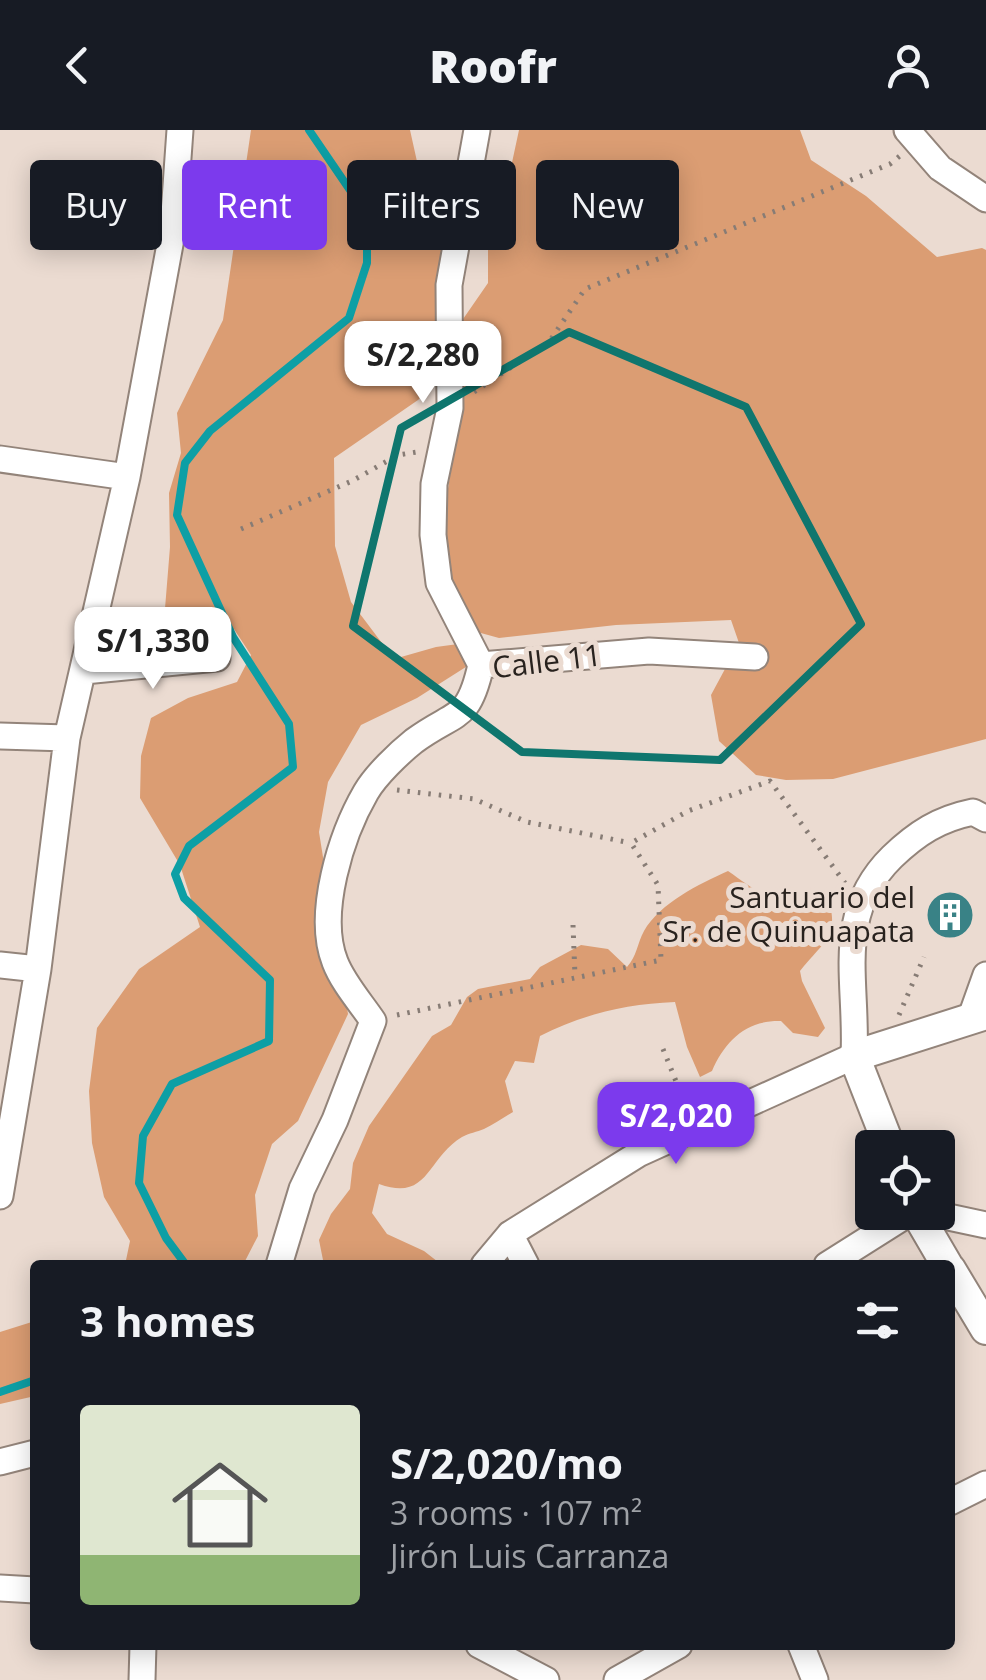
<!DOCTYPE html>
<html lang="en">
<head>
<meta charset="utf-8">
<style>
	body { margin:0; font-family:"Open Sans",sans-serif; background:#242831; color:#f1f3f6; height:100vh; display:flex; flex-direction:column; font-size:38px; white-space:nowrap }
	* { box-sizing:border-box; margin:0 }
	p { font-size:32px; color:#9ea1a6 }
	.icon { flex:none; width:55px; height:55px; fill:none; stroke:currentColor; stroke-width:2; stroke-linecap:round; stroke-linejoin:round }
	.map { position:relative; flex:1; overflow:hidden }
	.sheet { position:absolute; left:30px; top:1130px; width:925px; height:390px; display:flex; flex-direction:column; background:#171b24; border-radius:10px; box-shadow:0 5px 25px #0003 }
	.sheet>* { flex:none }
	.guide { position:absolute; left:30px; top:30px; width:928px; height:90px; display:flex; gap:20px }
	.buttons { position:absolute; left:855px; top:1000px; display:grid; gap:20px }
	.buttons a { display:grid; place-items:center; width:100px; height:100px; border-radius:10px; background:#171b24; box-shadow:0 5px 25px #0003; font-size:50px }
	.price { position:absolute; translate:-50% -85px; padding:0 22px; border-radius:20px; background:#fff; color:#222; font-size:32px; line-height:65px; filter:drop-shadow(0 2px 5px #0008) }
	.price::after { content:''; position:absolute; left:50%; top:60px; width:30px; height:22px; margin-left:-15px; background:inherit; clip-path:polygon(0 0,100% 0,50% 100%) }
	.price.on { background:#7c3aed; color:#fff }
	ul { padding:0; list-style:none }
	li { display:flex; align-items:center; gap:30px; height:250px; padding:0 50px }
	li span { display:grid; place-items:center; flex:none; width:280px; height:200px; border-radius:10px; color:#555 }
	li>.icon { margin-inline-start:auto }
	span .icon { width:120px; height:120px; fill:#fffc; stroke-width:1 }
	li b { font-size:42px }
	h2 { display:flex; justify-content:space-between; align-items:center; height:120px; padding:0 50px; font-size:42px }
	.pill { padding:0 35px; border-radius:10px; background:#171b24; box-shadow:0 5px 25px #0003; font-size:35px; line-height:90px }
	.pill.on { background:#7c3aed; color:#fff }
	header { display:flex; justify-content:space-between; align-items:center; height:130px; padding:0 50px; background:#171b24; font-size:45px; font-weight:800 }
	.map>svg:first-child { display:block }
	.green { fill:#db9d73 }
	.lines { fill:none; stroke-linecap:round; stroke-linejoin:round }
	.stream { stroke:#0d9fa5; stroke-width:8 }
	.minor-casing { stroke:#93847a; stroke-width:29 }
	.tertiary-casing { stroke:#93847a; stroke-width:34 }
	.path { stroke:#877c75; stroke-width:5; stroke-dasharray:2.5 8; stroke-linecap:butt }
	.minor { stroke:#fff; stroke-width:25 }
	.tertiary { stroke:#fff; stroke-width:30 }
	.marked { fill:none; stroke:#0f766e; stroke-width:8; stroke-linejoin:round }
	.labels { text-anchor:middle; stroke-width:10; stroke-linejoin:round; paint-order:stroke }
	.street-label { font-size:30px; fill:#28221e; stroke:#ebdbd1 }
	.poi-label { font-size:30px; fill:#28221e; stroke:#ebdbd1; text-anchor:end }
</style>
</head>
<body>
<header><svg class="icon" aria-label="back" viewBox="0 0 24 24"><path d="M15 5l-7 7 7 7"/></svg>Roofr<svg class="icon" aria-label="person" viewBox="0 0 24 24"><circle cx="12" cy="8" r="4"/><path d="M4 21q1-7 8-7t8 7"/></svg></header>
<div class="map">
<svg width="986" height="1550" viewBox="0 0 986 1550">
	<rect width="100%" height="100%" fill="#ebdbd1"/>
	<path class="green" d="M251 0H410L426 72 450 109 455 235 418 270 334 328 335 416 351 472 394 529 436 517 473 512 469 535 417 568 361 595 328 652 319 702 348 884 298 991 272 1014 255 1065 258 1106 243 1135H125L130 1111 104 1067 92 1013 89 961 97 898 139 839 200 797 180 735 140 668 141 626 151 588 188 568 237 552 251 525 234 499 178 517 163 503 170 417 169 363 181 323 177 283 223 190Z
		M519 0H800L811 30 866 66 937 127 982 118 986 120V609L833 649 786 650 756 645 719 611 711 565 739 513 731 490 616 495 499 508 470 500 448 455 442 398 466 241 459 225 461 192 488 153V113L504 70Z
		M728 741C756 760 777 782 808 759L826 763C842 805 824 811 800 841L802 851 825 898 818 907 793 903 781 891C746 890 725 911 712 941L700 947 687 917 675 872C626 874 584 884 540 906L534 933 515 931 505 951 513 982C503 988 494 994 484 999 477 1002 469 1003 462 1007 426 1029 429 1072 379 1054L372 1083 387 1104 424 1121 442 1135H324L319 1110 331 1084 350 1059 353 1033 369 996 432 906 451 895 467 867 478 859 530 849 540 837 581 815 608 819 627 837C637 826 637 814 644 801 660 773 699 754 728 741Z
		M35 1191V1266L0 1274V1202Z"/>
	<g class="lines">
		<path class="stream" d="M186 1135 166 1108 139 1053 143 1006 172 954 269 911 270 850 184 768 175 744 189 716 293 637 289 594 233 507 177 385 185 333 210 301 349 188 367 133V85L309 0
			M0 1262 35 1250"/>
		<g class="minor-casing">
			<path id="minor" d="M477 0 449 155 450 278 434 354 433 405 439 453 481 535
				M907 0 940 38 986 69
				M0 329 127 347
				M84 541 217 528
				M0 606 67 608
				M0 835 38 839
				M971 887 986 845
				M0 1066 38 839 67 608 127 347 173 98 180 0
				M925 1082 986 1095
				M510 1104 526 1135
				M279 1135 302 1059 335 990 373 891C361 873 343 853 335 832 316 784 341 705 366 662 376 645 399 623 414 611 456 580 468 593 481 535L649 521 755 527
				M484 1135 510 1104 640 1023 854 926C858 852 833 785 892 727 917 703 939 689 973 682L986 689
				M827 1135 911 1082
				M0 1332 35 1323
				M950 1372 986 1354
				M0 1458 35 1460
				M479 1515 546 1550
				M801 1515 815 1550
				M142 1550 143 1515
				M617 1550 679 1515"/>
		</g>
		<g class="tertiary-casing">
			<path id="tertiary" d="M890 1018 854 926 986 884
				M916 1082 947 1135
				M950 1139 986 1199"/>
		</g>
		<path class="path" d="M474 262 549 212 585 159 890 34 901 25
			M241 399 352 351 398 325 417 322
			M397 660 474 669 527 692 631 713
			M573 795 575 846
			M397 885 661 830 658 755 631 713 688 681 770 651 845 753
			M899 885 924 827
			M663 919 686 976"/>
		<use href="#minor" class="minor"/>
		<use href="#tertiary" class="tertiary"/>
	</g>
	<path class="marked" d="M569 202 746 277 861 494 720 630 522 622 353 496 401 298Z"/>
	<defs>
		<g id="building-disc" transform="scale(2.5)"><circle r="9.5" fill="#398286" stroke="#ebdbd1"/><path d="M-4-6H4V6H1V3H-1V6H-4ZM-2.5-4.3h1.7v1.8h-1.7ZM.8-4.3h1.7v1.8H.8ZM-2.5-1h1.7V.8h-1.7ZM.8-1h1.7V.8H.8Z" fill="#fff"/></g>
	</defs>
	<g fill-rule="evenodd">
		<use href="#building-disc" x="950" y="785"/>
	</g>
	<g class="labels">
		<g class="street-label">
			<text transform="translate(547 532) rotate(-7)" y="10">Calle 11</text>
		</g>
		<g class="poi-label">
			<text x="915" y="778">Santuario del<tspan x="915" dy="34">Sr. de Quinuapata</tspan></text>
		</g>
	</g>
</svg>
<div class="buttons">
<a><svg class="icon" aria-label="locate" viewBox="0 0 24 24"><circle cx="12" cy="12" r="6"/><path d="M12 2v4M12 18v4M2 12h4M18 12h4"/></svg></a>
</div>
<b class="price" style="left:423px;top:276px">S/2,280</b>
<b class="price" style="left:153px;top:562px">S/1,330</b>
<b class="price on" style="left:676px;top:1037px">S/2,020</b>
<div class="guide">
<a class="pill">Buy</a>
<a class="pill on">Rent</a>
<a class="pill">Filters</a>
<a class="pill">New</a>
</div>
<section class="sheet">
<h2>3 homes<svg class="icon" aria-label="filters" viewBox="0 0 24 24"><path d="M4 7h16M4 17h16"/><circle cx="9" cy="7" r="2"/><circle cx="15" cy="17" r="2"/></svg></h2>
<ul>
<li><span style="background:linear-gradient(#dfe7d0 75%,#8fb573 0)"><svg class="icon" aria-label="home" viewBox="0 0 24 24"><path d="M3 11l9-7 9 7M6 9v11h12V9"/></svg></span><div><b>S/2,020/mo</b><p>3 rooms · 107 m²</p><p>Jirón Luis Carranza</p></div></li>
</ul>
</section>
</div>
</body>
</html>
